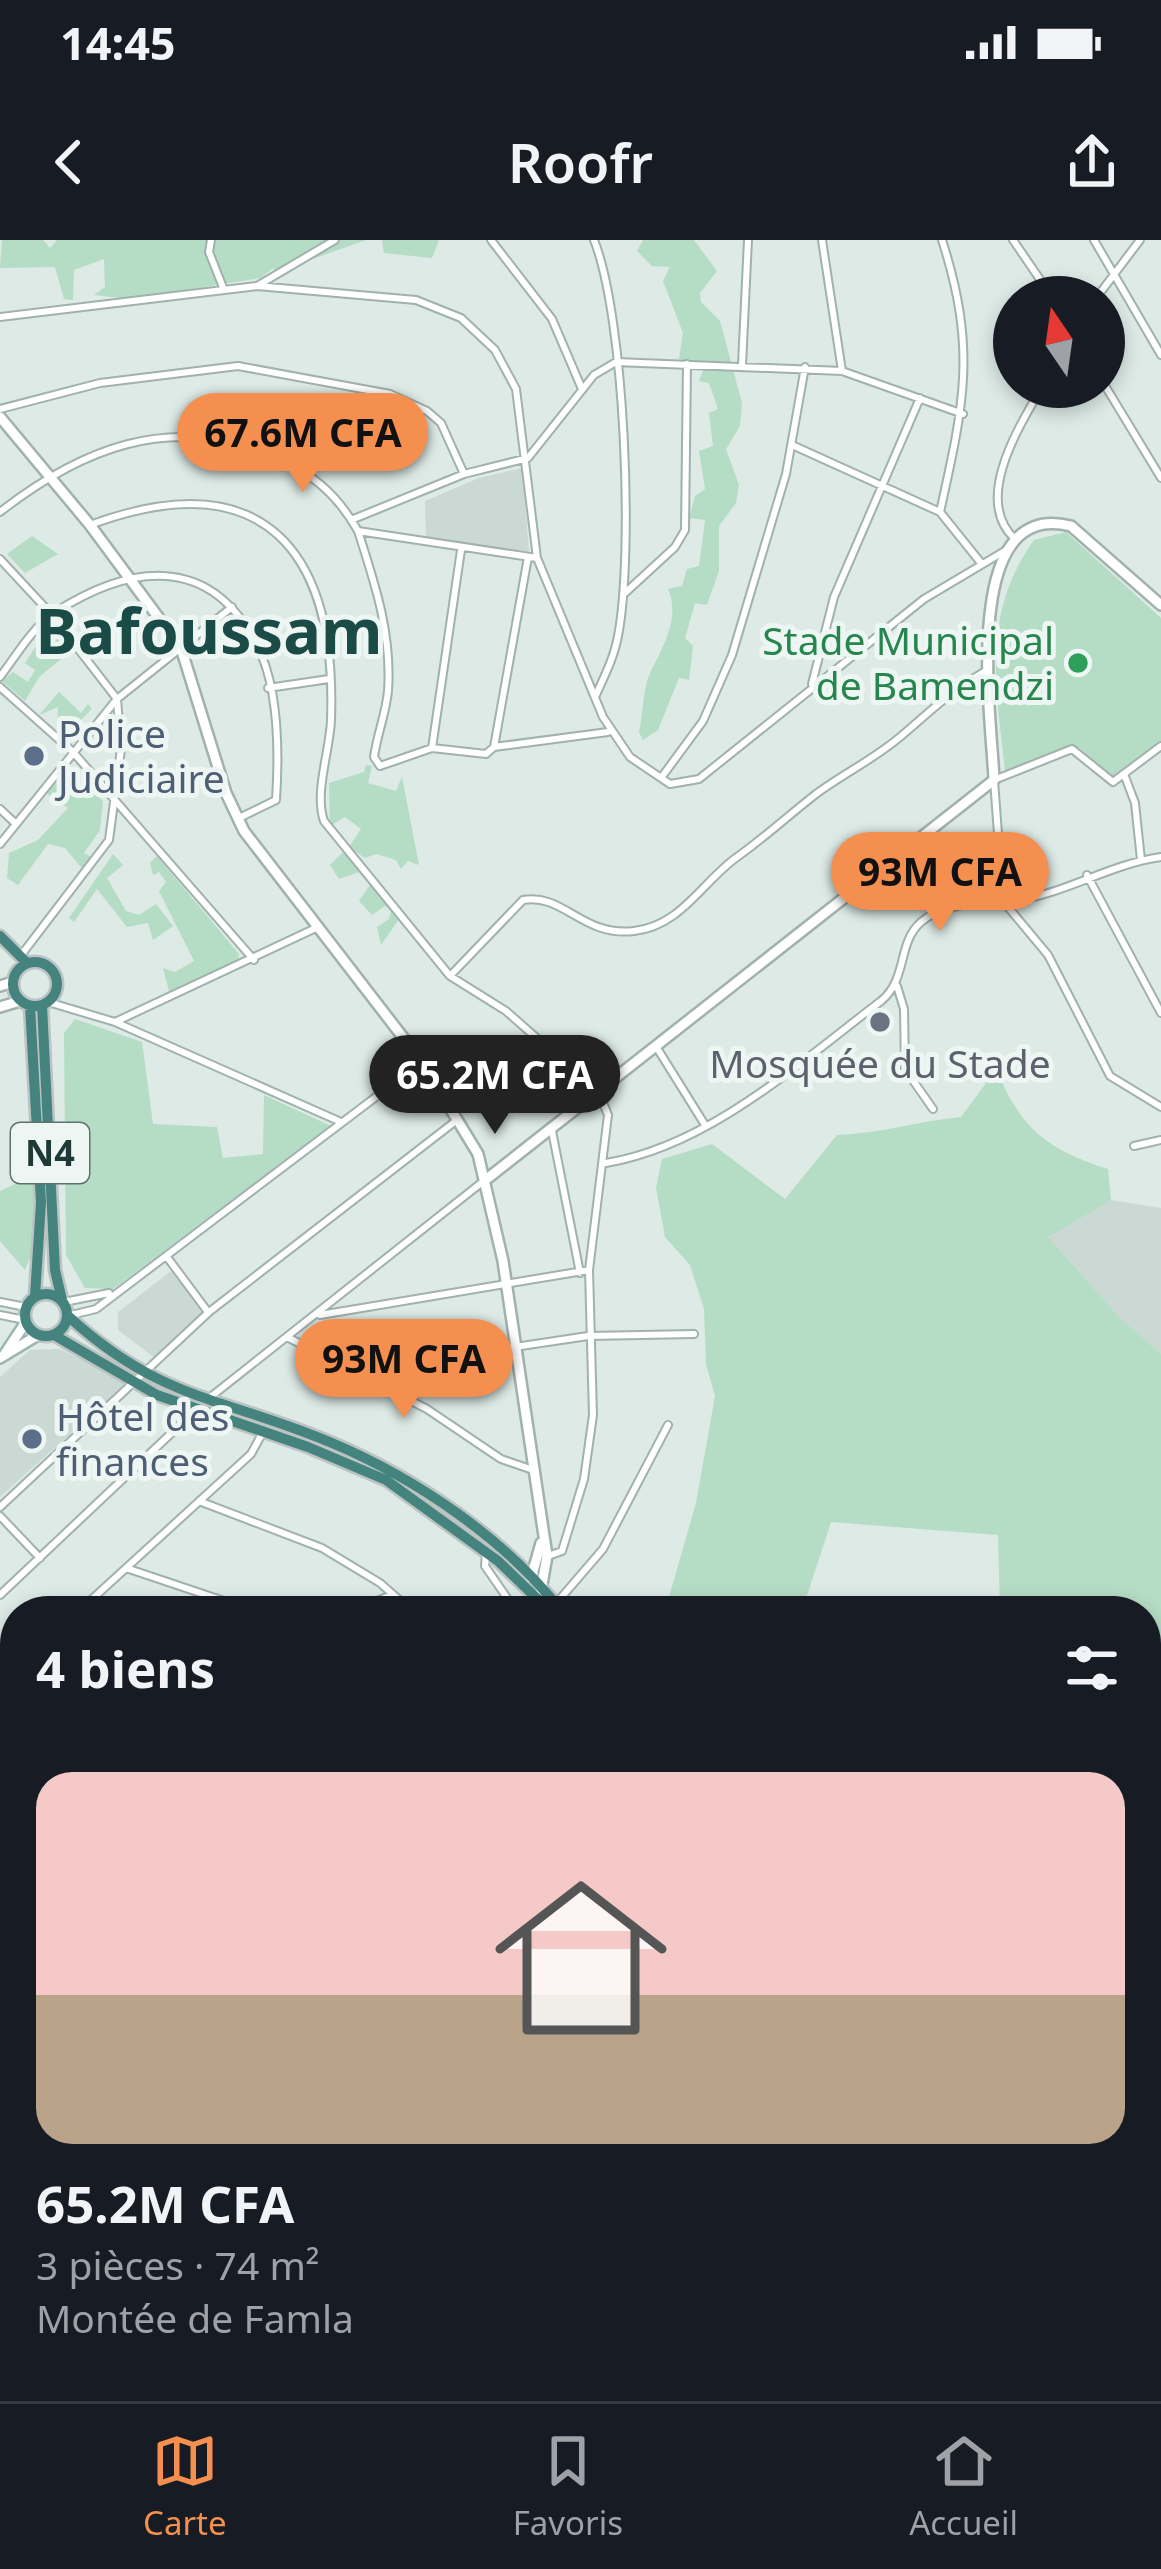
<!DOCTYPE html>
<html lang="fr">
<head>
<meta charset="utf-8">
<style>
	body { margin:0; font-family:"Noto Sans",sans-serif; background:#20242c; color:#f1f3f6; height:100vh; display:flex; flex-direction:column; font-size:45px; white-space:nowrap }
	* { box-sizing:border-box; margin:0 }
	p { font-size:39px; color:#9ea1a6 }
	.icon { flex:none; width:66px; height:66px; fill:none; stroke:currentColor; stroke-width:2; stroke-linecap:round; stroke-linejoin:round }
	.map { position:relative; flex:1; overflow:hidden }
	.side { position:absolute; left:0px; top:1356px; width:1161px; height:807px; display:flex; flex-direction:column; background:#171b24; border-radius:48px 48px 0 0; box-shadow:0 6px 18px #0003 }
	.side>* { flex:none }
	.needle { width:78px; rotate:347deg }
	.controls { position:absolute; left:993px; top:36px; display:grid; gap:24px }
	.controls a { display:grid; place-items:center; width:132px; height:132px; border-radius:50%; background:#171b24; box-shadow:0 6px 18px #0003; font-size:60px }
	.price { position:absolute; translate:-50% -102px; padding:0 27px; border-radius:42px; background:#f58f50; color:#111; font-size:39px; line-height:78px; filter:drop-shadow(0 3px 6px #0008) }
	.price::after { content:''; position:absolute; left:50%; top:72px; width:36px; height:27px; margin-left:-18px; background:inherit; clip-path:polygon(0 0,100% 0,50% 100%) }
	.price.selected { background:#222; color:#fff }
	ul { padding:0; list-style:none }
	li { display:grid; align-content:center; gap:24px; height:636px; padding:0 36px }
	li span { display:grid; place-items:center; height:372px; border-radius:36px; color:#555 }
	li>.icon { margin-inline-start:auto }
	span .icon { width:216px; height:216px; fill:#fffc; stroke-width:1 }
	li b { font-size:51px }
	h2 { display:flex; justify-content:space-between; align-items:center; height:144px; padding:0 36px; font-size:51px }
	.status { display:flex; justify-content:space-between; align-items:center; height:84px; padding:0 60px; background:#171b24; direction:ltr }
	.status svg { height:33px; fill:currentColor }
	header { display:flex; justify-content:space-between; align-items:center; height:156px; padding:0 36px; background:#171b24; font-size:54px; font-weight:600 }
	.tabs { display:flex; justify-content:space-around; align-items:center; height:168px; border-top:3px solid #363941; background:#171b24; font-size:33px; color:#9ea1a6 }
	.tabs a { display:grid; justify-items:center; gap:6px }
	.tabs .selected { color:#f58f50 }
	.map>svg:first-child { display:block }
	.built { fill:#cbd9d5 }
	.green { fill:#b5dcc5 }
	.lines { fill:none; stroke-linecap:round; stroke-linejoin:round }
	.minor-casing { stroke:#a0b1ae; stroke-width:10 }
	.tertiary-casing { stroke:#a0b1ae; stroke-width:14 }
	.secondary-casing { stroke:#9cb6b0; stroke-width:14 }
	.primary-casing { stroke:#bcc4c3; stroke-width:15 }
	.trunk-casing { stroke:#bcc4c3; stroke-width:15 }
	.minor { stroke:#fff; stroke-width:6 }
	.tertiary { stroke:#fff; stroke-width:9 }
	.secondary { stroke:#fff; stroke-width:9 }
	.primary { stroke:#60a199; stroke-width:10 }
	.trunk { stroke:#45847e; stroke-width:10 }
	.leisure-dot { fill:#2e9e5b; stroke:#edf6f3; stroke-width:4.5 }
	.service-dot { fill:#5c6f8a; stroke:#edf6f3; stroke-width:4.5 }
	.worship-dot { fill:#6b7280; stroke:#edf6f3; stroke-width:4.5 }
	.labels { text-anchor:middle; stroke-width:10; stroke-linejoin:round; paint-order:stroke }
	.shield { fill:#edf6f3; stroke:#5d726f; stroke-width:3 }
	.shield-label { font-size:36px; font-weight:bold; fill:#1f3936 }
	.leisure-label { font-size:39px; fill:#27864d; stroke:#edf6f3; text-anchor:end }
	.service-label { font-size:39px; fill:#4e5e75; stroke:#edf6f3; text-anchor:start }
	.worship-label { font-size:39px; fill:#5b616d; stroke:#edf6f3 }
	.town-label { font-size:63px; font-weight:bold; fill:#1b4b46; stroke:#edf6f3 }
</style>
</head>
<body>
<div class="status"><b>14:45</b><svg viewBox="0 0 49 12"><path d="M0 12V9h3v3zM5 12V6h3v6zM10 12V3h3v9zM15 12V0h3v12zM26 1h20v11H26zM47 4h2v5h-2z"/></svg></div>
<header><svg class="icon" aria-label="back" viewBox="0 0 24 24"><path d="M15 5l-7 7 7 7"/></svg>Roofr<svg class="icon" aria-label="share" viewBox="0 0 24 24"><path d="M12 15V3M7 8l5-5 5 5M5 13v7h14v-7"/></svg></header>
<div class="map">
<svg width="1161" height="2161" viewBox="0 0 1161 2161">
	<rect width="100%" height="100%" fill="#ddeae6"/>
	<path class="built" d="M522 228 529 311 472 309 426 297 425 261 479 238Z
		M1111 960 1161 968V1114L1119 1077 1047 996Z
		M171 1031 207 1076 156 1119 118 1090V1072Z
		M60 1109 128 1142 0 1257V1137L30 1110Z
		M15 1438V1480L0 1485V1452Z"/>
	<path class="green" d="M2 0H43L50 8 57 0H366L276 32 273 28 260 38 129 59 94 55 105 47 104 19 74 30 73 60 64 59 55 27 0 28Z
		M382 0H439L432 18 384 13Z
		M643 0H694L717 31 700 53 701 62 720 81 742 163 740 186 726 209 739 245 736 263 719 286V331L707 365 695 363 685 398 693 406 689 440 679 438 658 490 643 500 639 492C643 474 643 448 650 433 662 409 681 377 668 349L682 346 687 329 699 326 705 280 689 278 695 256 705 249 699 211 713 206 709 173 718 169 709 143 699 141 705 126 679 119 683 93 663 41 670 27 652 26 637 11Z
		M1066 292 1161 378V507L1113 540 1080 508 1005 531C996 445 981 374 1034 300Z
		M32 296 58 314 25 333 7 314Z
		M51 383 66 400 67 414 39 437 25 461 2 441 13 432 28 442 35 430 25 423Z
		M59 452 81 473 88 464 92 469 64 497 57 491 58 467 39 475Z
		M366 525 372 526 368 543 396 551 402 537 419 625 408 621 401 629 396 620 376 614 365 618 349 607 361 589 345 577 330 586 329 543 364 532Z
		M61 536 79 550 86 544 103 561 100 590 84 613 95 619 85 632 65 608 48 604 18 645 7 638 9 613 38 600 68 568 47 554Z
		M343 612 400 678 381 705 377 687 389 679 391 671 385 666 372 675 359 661 370 645 359 632 339 639 330 625Z
		M113 614 123 625 107 638 126 671 139 675 156 664 173 686 153 700 148 683 127 687 97 649 74 682 69 678Z
		M157 616 239 714 238 722 170 755 163 728 175 732 194 721 159 651 166 642 159 632 153 635 150 623Z
		M75 779 142 802 153 884 217 887 223 918 263 914 264 855 331 886 113 1049 85 1048 66 1015 64 793Z
		M993 821C1018 885 1042 908 1108 929L1111 960 1048 997 1119 1077 1161 1114V1500L1151 1502 1161 1569V1774L1146 1777V1371H1000L998 1295 831 1282 802 1371H665L696 1263 715 1156 706 1124 704 1069 690 1025 665 997 656 948 662 919 712 904 785 959 837 895C879 894 918 881 961 877L986 843Z
		M37 934 34 1008 25 1030 0 1001V951Z"/>
	<g class="lines">
		<g class="minor-casing">
			<path id="minor" d="M211 0 209 12 224 50
				M491 0 552 79 582 149
				M594 0C625 78 634 313 618 396 614 418 604 437 595 457
				M822 0 842 131
				M1013 0 1052 57
				M1094 0 1161 115
				M257 46 335 0
				M1097 57 1140 0
				M0 77 257 46 416 60 461 78 495 110 516 149 537 318 603 477 630 517 670 544 699 539 924 359 1008 309
				M742 125 748 0
				M1104 144 1161 238
				M0 169 100 143 238 126 390 154 427 171 441 183 464 234
				M792 205 940 272 981 323
				M0 272C81 209 167 174 268 214 308 230 336 252 358 291L537 318
				M940 272C964 164 977 109 942 0
				M351 280 464 234 528 218 594 135 616 122 842 131 963 174
				M90 285C263 221 337 310 331 480 330 510 314 553 324 581L450 736 506 771 599 853 608 875 589 1030 593 1175 584 1239 562 1311 548 1316
				M358 291C375 344 392 394 388 451 386 473 377 495 374 517L380 526 432 508 461 310
				M1015 299C972 260 1020 185 1042 147
				M528 317 494 507 608 492
				M0 319 52 375 117 459 121 509 109 600 22 714
				M625 353 675 307 685 290 687 124
				M0 437C16 416 32 388 54 373 130 324 210 313 257 405 279 448 279 514 276 560L237 579
				M812 444 834 357 920 158
				M0 447 73 512 254 720
				M268 448 329 439
				M1161 506 1113 542 1072 509 994 540 1003 661 1048 715 1110 836 1161 867
				M432 508 486 514 494 507
				M1124 534 1135 563 1141 620
				M661 538 703 481 732 415 786 234 805 127
				M0 569 15 583
				M0 604 117 459 232 367
				M1087 635 1161 773
				M450 736 523 660C564 653 582 697 634 691 681 686 702 642 737 617 764 598 789 575 816 554 843 534 874 519 900 497 932 470 949 452 987 430
				M897 746 904 769 905 829 933 869
				M48 762 115 782 341 882
				M115 782 318 687
				M657 808 705 885
				M552 891 580 1033
				M1134 906 1161 900
				M606 923C709 906 799 823 881 761 908 739 897 703 921 682 948 659 987 665 1019 660 1068 652 1111 624 1161 617
				M167 1017 208 1072
				M0 1062 26 1067
				M64 1062 109 1053
				M0 1075 25 1080
				M71 1075 96 1069 422 822
				M320 1075 589 1030
				M287 1097 427 1169 501 1219 533 1230
				M355 1131 588 1096 694 1094
				M208 1159 485 940
				M199 1261 322 1308 380 1343 412 1371
				M0 1267 209 1072 457 880
				M0 1276 40 1318
				M486 1313 485 1326 516 1371
				M126 1328 254 1371
				M0 1355 198 1168
				M554 1366 603 1309 668 1185
				M79 1371 251 1214 264 1190
				M351 1371 392 1355
				M0 1442 15 1428
				M0 1489 15 1484
				M0 1559 15 1554
				M0 1861 15 1862
				M0 1927 15 1928
				M1146 2108 1161 2111
				M68 2148 69 2161
				M140 2148V2161
				M193 2148 203 2161
				M599 2148 683 2161
				M727 2148V2161
				M206 2161 209 2148
				M256 2161 259 2148
				M524 2161 527 2148
				M816 2161 817 2148
				M893 2161V2148
				M979 2161V2148
				M1140 2161 1161 2139"/>
		</g>
		<g class="tertiary-casing">
			<path id="tertiary" d="M0 177 90 285 181 408 226 553 244 591 422 822 478 914 503 1021 547 1316 541 1350
				M0 746 13 742
				M0 767 20 761
				M488 938 994 540C992 482 958 257 1071 286L1161 365
				M531 1338 541 1303
				M397 2161 401 2148"/>
		</g>
		<g class="secondary-casing">
			<path id="secondary" d="M4 1115 26 1082
				M0 1118 38 1095"/>
		</g>
		<g class="primary-casing">
			<path id="primary" d="M0 1779 15 1780
				M0 1795 15 1797"/>
		</g>
		<g class="trunk-casing">
			<path id="trunk" d="M0 696 27 723
				M13 744a22 22 0 1 1 44 0a22 22 0 1 1-44 0Z
				M42 765 55 1030 62 1060
				M30 766 41 962 35 1056
				M25 1075a21 21 0 1 1 42 0a21 21 0 1 1-42 0Z
				M68 1076C162 1162 224 1157 332 1203 415 1238 506 1299 561 1371
				M54 1095 157 1155 308 1207 386 1240 498 1321 550 1371
				M1146 2004 1161 2007
				M1146 2016 1161 2018"/>
		</g>
		<use href="#minor" class="minor"/>
		<use href="#tertiary" class="tertiary"/>
		<use href="#secondary" class="secondary"/>
		<use href="#primary" class="primary"/>
		<use href="#trunk" class="trunk"/>
	</g>
	<circle class="leisure-dot" cx="1078" cy="423" r="12"/>
	<g class="service-dot">
		<circle cx="34" cy="516" r="12"/>
		<circle cx="32" cy="1199" r="12"/>
	</g>
	<circle class="worship-dot" cx="880" cy="782" r="12"/>
	<g class="labels">
		<rect class="shield" x="11" y="883" width="78" height="60" rx="9"/>
		<g class="shield-label">
			<text x="50" y="926">N4</text>
		</g>
		<g class="leisure-label">
			<text x="1054" y="415">Stade Municipal<tspan x="1054" dy="45">de Bamendzi</tspan></text>
		</g>
		<g class="service-label">
			<text x="58" y="508">Police<tspan x="58" dy="45">Judiciaire</tspan></text>
			<text x="56" y="1191">Hôtel des<tspan x="56" dy="45">finances</tspan></text>
		</g>
		<g class="worship-label">
			<text x="880" y="838">Mosquée du Stade</text>
		</g>
		<g class="town-label">
			<text x="209" y="414">Bafoussam</text>
		</g>
	</g>
</svg>
<div class="controls">
<a><svg class="needle" viewBox="-14 -14 28 28"><path d="M0-13l5 13h-10z" fill="#e53935"/><path d="M0 13l5-13h-10z" fill="#9ea1a6"/></svg></a>
</div>
<b class="price" style="left:303px;top:255px">67.6M CFA</b>
<b class="price" style="left:940px;top:694px">93M CFA</b>
<b class="price selected" style="left:495px;top:897px">65.2M CFA</b>
<b class="price" style="left:404px;top:1181px">93M CFA</b>
<section class="side">
<h2>4 biens<svg class="icon" aria-label="filters" viewBox="0 0 24 24"><path d="M4 7h16M4 17h16"/><circle cx="9" cy="7" r="2"/><circle cx="15" cy="17" r="2"/></svg></h2>
<ul>
<li><span style="background:linear-gradient(#f6c9c9 60%,#b9a48a 0)"><svg class="icon" aria-label="home" viewBox="0 0 24 24"><path d="M3 11l9-7 9 7M6 9v11h12V9"/></svg></span><div><b>65.2M CFA</b><p>3 pièces · 74 m²</p><p>Montée de Famla</p></div></li>
</ul>
</section>
</div>
<nav class="tabs">
<a class="selected"><svg class="icon" aria-label="map" viewBox="0 0 24 24"><path d="M3 6l6-2 6 2 6-2v14l-6 2-6-2-6 2zM9 4v14M15 6v14"/></svg>Carte</a>
<a><svg class="icon" aria-label="saved" viewBox="0 0 24 24"><path d="M7 4h10v16l-5-4-5 4z"/></svg>Favoris</a>
<a><svg class="icon" aria-label="home" viewBox="0 0 24 24"><path d="M3 11l9-7 9 7M6 9v11h12V9"/></svg>Accueil</a>
</nav>
</body>
</html>
